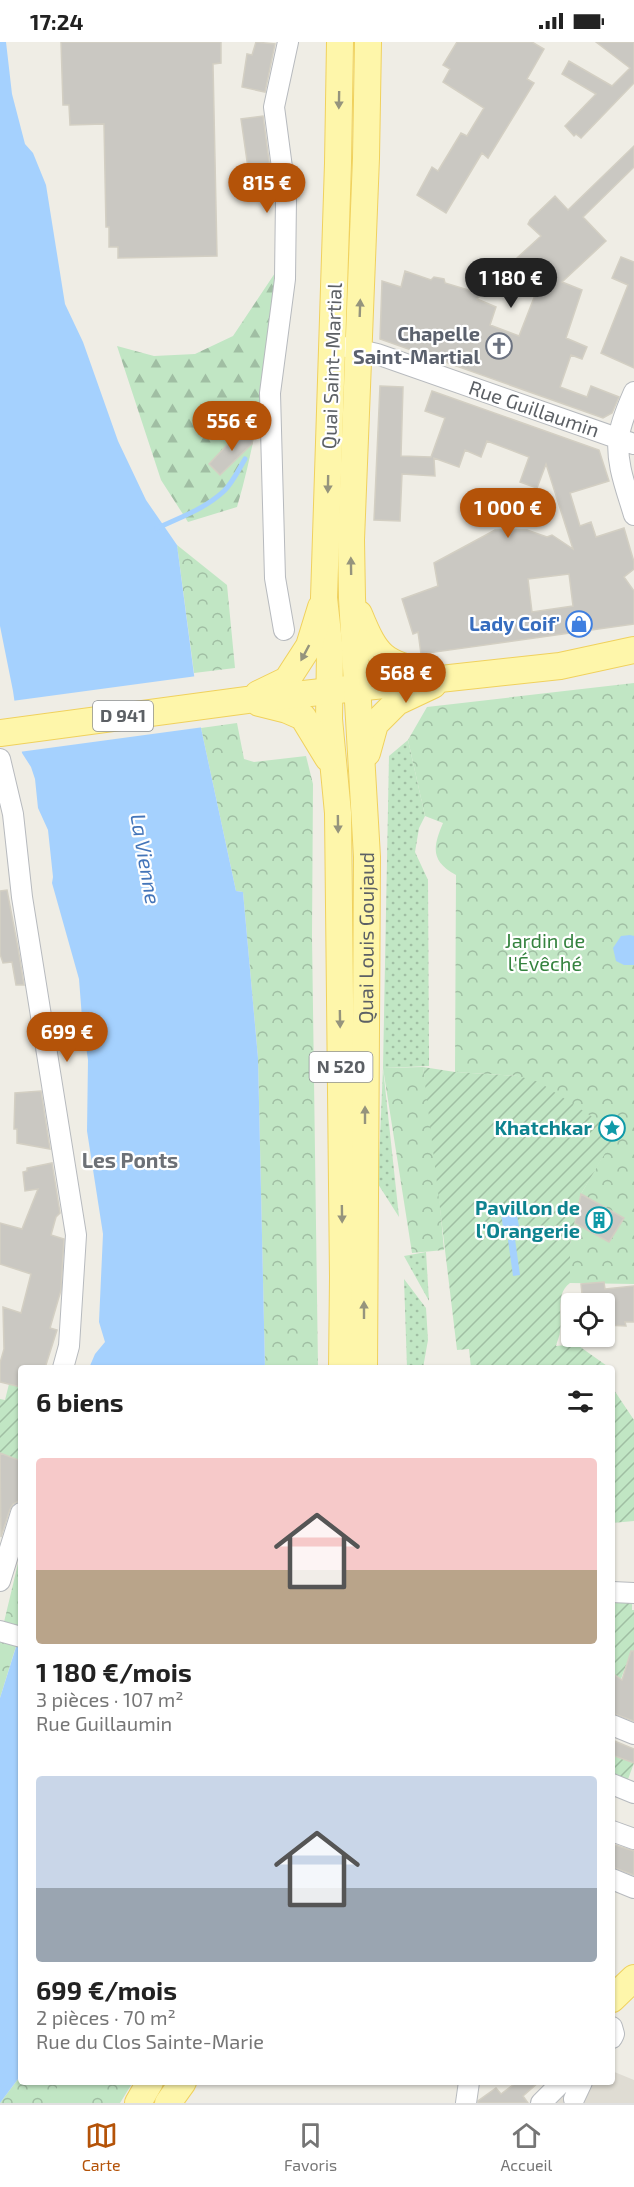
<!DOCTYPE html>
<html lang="fr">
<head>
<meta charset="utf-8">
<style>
	body { margin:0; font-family:"Exo 2",sans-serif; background:#f2f2f2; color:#222; height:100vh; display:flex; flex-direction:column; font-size:22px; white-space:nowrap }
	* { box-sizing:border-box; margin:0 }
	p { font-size:20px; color:#767676 }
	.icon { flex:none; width:33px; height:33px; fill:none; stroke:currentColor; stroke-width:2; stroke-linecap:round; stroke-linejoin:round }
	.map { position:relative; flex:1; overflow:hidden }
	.sheet { position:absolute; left:18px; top:1323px; width:597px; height:720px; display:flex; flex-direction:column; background:#fff; border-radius:6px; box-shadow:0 2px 4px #0004 }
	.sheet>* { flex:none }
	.controls { position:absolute; left:561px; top:1251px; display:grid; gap:12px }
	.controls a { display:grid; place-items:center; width:54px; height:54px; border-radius:6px; background:#fff; box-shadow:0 2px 4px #0004; font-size:30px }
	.price { position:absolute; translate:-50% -51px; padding:0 14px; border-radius:21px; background:#b45309; color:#fff; font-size:20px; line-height:39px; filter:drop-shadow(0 2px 3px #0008) }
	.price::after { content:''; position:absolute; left:50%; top:36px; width:18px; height:14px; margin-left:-9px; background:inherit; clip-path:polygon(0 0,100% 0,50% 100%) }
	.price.selected { background:#222; color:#fff }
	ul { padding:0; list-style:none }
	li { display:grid; align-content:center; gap:12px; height:318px; padding:0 18px }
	li span { display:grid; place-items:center; height:186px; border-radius:6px; color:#555 }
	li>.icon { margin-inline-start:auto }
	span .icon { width:108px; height:108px; fill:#fffc; stroke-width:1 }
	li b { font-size:26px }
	h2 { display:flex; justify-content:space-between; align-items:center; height:72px; padding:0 18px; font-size:26px }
	.status { display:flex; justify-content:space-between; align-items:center; height:42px; padding:0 30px; background:#fff; direction:ltr }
	.status svg { height:16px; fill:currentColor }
	.dock { display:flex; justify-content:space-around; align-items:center; height:84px; border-top:2px solid #e0e0e0; background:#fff; font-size:16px; color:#767676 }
	.dock a { display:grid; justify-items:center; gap:3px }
	.dock .selected { color:#b45309 }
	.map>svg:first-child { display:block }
	.education { fill:#dfdcd3 }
	.grass { fill:url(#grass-dots) }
	.forest { fill:url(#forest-firs) }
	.park { fill:url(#park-crowns) }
	.garden { fill:url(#garden-furrows) }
	.pitch { fill:#c1e6c4 }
	.water { fill:#a5d1fe }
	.pier { fill:#efede5 }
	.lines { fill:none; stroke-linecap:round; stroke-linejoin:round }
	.stream { stroke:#a5d1fe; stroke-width:5 }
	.building { fill:#cac8c2; stroke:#d3cfc3; stroke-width:1.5; fill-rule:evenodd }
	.minor-casing { stroke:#b7babe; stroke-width:22 }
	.major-casing { stroke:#f0d15d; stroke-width:28 }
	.minor { stroke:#fff; stroke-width:20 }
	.major { stroke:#fef6aa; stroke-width:26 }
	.oneway { fill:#95947d }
	.labels { text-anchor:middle; stroke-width:4.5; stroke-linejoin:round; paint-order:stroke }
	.shield { fill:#fff; stroke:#8d9093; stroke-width:1.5 }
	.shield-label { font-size:18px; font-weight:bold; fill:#5c6065 }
	.worship-label { font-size:20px; font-weight:bold; fill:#5b616d; stroke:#fff; text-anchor:end }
	.street-label { font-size:20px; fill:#5c6065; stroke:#fff }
	.shop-label { font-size:20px; font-weight:bold; fill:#366cbe; stroke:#fff; text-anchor:end }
	.park-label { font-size:20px; fill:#35833f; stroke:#fff }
	.culture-label { font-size:20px; font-weight:bold; fill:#0d838f; stroke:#fff; text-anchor:end }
	.water-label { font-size:21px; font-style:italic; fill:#4475b9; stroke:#fff }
	.neighbourhood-label { font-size:21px; font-weight:bold; fill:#6d7177; stroke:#fff }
</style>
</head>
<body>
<div class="status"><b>17:24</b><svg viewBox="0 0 49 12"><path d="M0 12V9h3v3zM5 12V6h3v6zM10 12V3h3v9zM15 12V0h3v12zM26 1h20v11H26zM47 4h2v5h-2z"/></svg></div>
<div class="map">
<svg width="634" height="2061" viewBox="0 0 634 2061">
	<defs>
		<pattern id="grass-dots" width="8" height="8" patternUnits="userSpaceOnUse" patternTransform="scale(1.5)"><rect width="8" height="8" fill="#c1e6c4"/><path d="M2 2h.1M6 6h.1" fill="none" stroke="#a0bea3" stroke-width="1.8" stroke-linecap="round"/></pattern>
		<pattern id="forest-firs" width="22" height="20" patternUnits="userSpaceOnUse" patternTransform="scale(1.5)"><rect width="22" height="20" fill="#c1e6c4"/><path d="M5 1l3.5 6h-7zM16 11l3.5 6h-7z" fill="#a0bea3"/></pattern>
		<pattern id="park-crowns" width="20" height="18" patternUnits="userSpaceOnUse" patternTransform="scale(1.5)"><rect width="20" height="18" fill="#c1e6c4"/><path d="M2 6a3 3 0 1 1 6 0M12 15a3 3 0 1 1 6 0" fill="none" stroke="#a0bea3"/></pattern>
		<pattern id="garden-furrows" width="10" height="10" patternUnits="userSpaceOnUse" patternTransform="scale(1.5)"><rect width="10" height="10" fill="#c1e6c4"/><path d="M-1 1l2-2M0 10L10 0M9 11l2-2" fill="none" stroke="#a0bea3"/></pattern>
	</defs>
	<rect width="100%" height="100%" fill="#efede5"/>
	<path class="education" d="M612 2029 634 2038V2061H549L572 2040H612Z"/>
	<path class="grass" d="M408 698 425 774 419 786 415 810 428 838 429 1024 383 1026 399 1175 378 1142 383 1026 389 714Z
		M426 1210 429 1259 404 1214Z
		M404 1237 426 1266 428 1298 423 1326H407Z"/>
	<path class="forest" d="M277 228C268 308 260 387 237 465L188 480 161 438 117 304 154 314 195 312 233 294Z"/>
	<path class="park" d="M177 503 227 543 235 626 194 631Z
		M634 641V1242L570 1241V1202L581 1152 616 1091 518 1034 455 1030 456 833C430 819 433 805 443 781L425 774 408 698 427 665Z
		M237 681 244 717 254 720 306 714 313 742 312 894 318 1326H265L258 1016 243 850 236 849 201 686Z
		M423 1025 434 1096 444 1208 412 1211 383 1026Z
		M21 1509V1585L4 1580Z
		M0 1596 17 1601 0 1656Z
		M21 2033V2040H133L120 2061H0Z"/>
	<path class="garden" d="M423 1025 455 1030 518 1034 539 1040 617 1091 581 1152 570 1202V1241C555 1252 562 1273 560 1289 560 1294 557 1299 556 1304L576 1302 610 1326H471L469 1307 457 1308Z
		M9 1342 21 1344V1419L0 1411V1357L5 1358Z
		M612 1345 634 1378V1479L612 1481Z
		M632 1558V1568H634V1615L628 1618 621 1637 612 1631V1559Z
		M612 1713 634 1721 627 1740 612 1731Z"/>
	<path class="pitch" d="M61 2040H97L84 2061H46Z"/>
	<path class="water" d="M0 0H6L12 52 25 102 33 111 46 143 65 262 83 300 118 399 146 458 177 503 201 686 236 849 243 850 258 1016 265 1326H89L95 1312 105 1300 99 1280 103 1192 87 1089 88 1018 82 976 79 937 52 841 53 835 48 788 38 766 35 737 31 725 22 711 13 649 0 584Z
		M630 893 634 894V923H624L616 919 613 906 621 894Z
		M516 1168 519 1184 503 1186 501 1170Z
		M515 1197 520 1233 513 1234 508 1198Z
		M21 1589V2033L0 2061V1656Z"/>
	<path class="pier" d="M197 634 204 685 19 710 12 659Z"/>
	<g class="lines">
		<path class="stream" d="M157 486C180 476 206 466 224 449 233 440 239 427 245 417"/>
	</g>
	<path class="building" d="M61 0H221V21L213 22 217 214 118 216V205H109V185H106L104 82 70 83 69 63H63Z
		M256 0 275 2 265 50 242 45 247 12 252 13Z
		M457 0H532L544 7 527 37 534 41 488 116 482 111 446 171 417 153 432 125 438 129 461 91 467 94 484 66 443 40 450 27 443 23Z
		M596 0H634V41L581 96 576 92 574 94 565 84 596 52 562 32 569 19 612 44 630 26Z
		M263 74 273 149 264 150 261 135H259L258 132 249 133 241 77Z
		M634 104V125L583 175 606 199 562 240 582 248 566 296 587 305 582 317 571 313 560 345 587 355 591 344 619 355 612 371 603 376 380 297 382 239 401 245 405 229 431 238 434 235 444 237 445 241 482 252 477 257 496 265 490 283 519 294 537 248 527 244 532 231 517 216 541 194 528 182 530 178 555 154 568 168Z
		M621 215 634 220V326L601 311 628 243 612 236Z
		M380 344 403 345 401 414 431 415 445 376 425 369 432 349 599 408 609 439 570 451 580 484 591 480 596 495 624 486 634 520V527L624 535 634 549V582L421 612 418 590 413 592 402 557 438 544 434 521 495 488H527L547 495 552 493 573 507 546 422 537 446 520 440 529 415 487 399 481 415 465 408 459 425 434 416 435 434 402 432 400 479 374 478ZM569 532 573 564 532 570 528 537Z
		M243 386 253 396 252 402 220 433 209 422Z
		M7 848 18 906 24 943H16L12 920 3 921 0 912V849Z
		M41 1049 50 1107 17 1101V1087H14L15 1051Z
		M52 1121 60 1171 56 1175 51 1193 64 1197 61 1248 50 1286 57 1288 45 1326H21V1345L0 1340V1321L4 1307 3 1265 21 1271 31 1232 0 1222V1181L22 1187 38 1147 25 1149 23 1130 27 1129V1126Z
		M581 1152 624 1176 609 1200 575 1181Z
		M604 1240 605 1247 634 1244V1280H625L626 1284 604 1283V1262H583L581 1242Z
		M0 1411 21 1419V1455L19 1459 13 1462 10 1467 1 1495Z
		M631 1609H634V1679L612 1671V1631L622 1638Z
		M612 1698 634 1707V1721L612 1713Z
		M612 1802 634 1809V1833L612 1825Z
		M517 2040H539L523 2054 528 2061H478V2059L496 2046 501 2052Z"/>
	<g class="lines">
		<g class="minor-casing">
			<path id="minor" d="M347 305 377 312 634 402
				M634 350C628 364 621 379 619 394 615 420 627 449 634 473
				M284 588 275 536 270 351 285 237 286 156 274 65 288 0
				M0 717 13 772 22 855 76 1193 69 1304 63 1326
				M0 1539 21 1471
				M612 1550 634 1551
				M0 1589 21 1595
				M612 1683 634 1692
				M612 1742 634 1751
				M612 1789 634 1797
				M612 1837 634 1846
				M612 1985 614 1992 612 1996
				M574 2057 582 2040
				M466 2061 469 2040
				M541 2061 562 2040"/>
		</g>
		<g class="major-casing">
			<g id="major">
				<path d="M340 0 338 121 324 556 330 610 329 677 338 771 343 1235 342 1326"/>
				<path d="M359 572C377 616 383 621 429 631"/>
				<path d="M258 652 287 638 309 604 321 565"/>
				<path d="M259 661 287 668 303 675 328 716"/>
				<path d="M0 691 247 658 560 624 634 608"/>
				<path d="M367 711 375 682 397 660 433 643"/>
				<path id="s1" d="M364 1326 367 815 352 556 351 498 366 116 368 0"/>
				<path d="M612 1957 634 1936"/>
				<path d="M138 2061 150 2040"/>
				<path d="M168 2061 183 2040"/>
			</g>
		</g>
		<use href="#minor" class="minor"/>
		<use href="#major" class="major"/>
	</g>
	<defs><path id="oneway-solid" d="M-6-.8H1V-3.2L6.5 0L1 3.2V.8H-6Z" transform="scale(1.5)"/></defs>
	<g class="oneway">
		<use href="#oneway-solid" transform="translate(339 58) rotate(91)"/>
		<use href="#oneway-solid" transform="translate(360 266) rotate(-88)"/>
		<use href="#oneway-solid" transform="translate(328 442) rotate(91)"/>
		<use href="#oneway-solid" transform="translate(351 524) rotate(-91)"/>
		<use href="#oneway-solid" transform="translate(305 611) rotate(118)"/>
		<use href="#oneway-solid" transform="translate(338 782) rotate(89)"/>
		<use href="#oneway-solid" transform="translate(340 977) rotate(89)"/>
		<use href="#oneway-solid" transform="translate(365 1073) rotate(-90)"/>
		<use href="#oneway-solid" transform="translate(342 1172) rotate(89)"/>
		<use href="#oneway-solid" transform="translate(364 1268) rotate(-90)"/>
	</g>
	<defs>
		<g id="church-ring" transform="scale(1.35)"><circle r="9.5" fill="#fff" stroke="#6b7280" stroke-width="1.5"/><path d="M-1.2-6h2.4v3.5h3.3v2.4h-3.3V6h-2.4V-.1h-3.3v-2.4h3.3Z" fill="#6b7280"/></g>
		<g id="shop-ring" transform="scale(1.35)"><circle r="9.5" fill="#fff" stroke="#3f7fe0" stroke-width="1.5"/><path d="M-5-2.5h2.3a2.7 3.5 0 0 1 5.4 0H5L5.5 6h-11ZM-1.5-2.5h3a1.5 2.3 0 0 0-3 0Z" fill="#3f7fe0"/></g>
		<g id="sight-ring" transform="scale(1.35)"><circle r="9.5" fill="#fff" stroke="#0f9aa8" stroke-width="1.5"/><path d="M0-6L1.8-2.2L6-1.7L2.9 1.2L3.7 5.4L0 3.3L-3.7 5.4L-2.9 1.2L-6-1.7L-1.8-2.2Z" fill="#0f9aa8"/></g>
		<g id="building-ring" transform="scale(1.35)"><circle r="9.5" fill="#fff" stroke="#0f9aa8" stroke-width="1.5"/><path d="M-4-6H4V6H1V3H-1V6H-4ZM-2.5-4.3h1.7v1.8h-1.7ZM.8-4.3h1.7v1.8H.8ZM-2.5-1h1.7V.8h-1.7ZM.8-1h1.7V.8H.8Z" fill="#0f9aa8"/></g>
	</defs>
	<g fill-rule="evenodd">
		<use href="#church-ring" x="499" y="304"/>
		<use href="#shop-ring" x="579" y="582"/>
		<use href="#sight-ring" x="612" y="1086"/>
		<use href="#building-ring" x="599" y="1178"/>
	</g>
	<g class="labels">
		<g class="shield">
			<rect x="93" y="659" width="60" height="30" rx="4.5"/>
			<rect x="309.5" y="1010" width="63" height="30" rx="4.5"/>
		</g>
		<g class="shield-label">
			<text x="123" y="680">D 941</text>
			<text x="341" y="1031">N 520</text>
		</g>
		<g class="worship-label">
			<text x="480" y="299">Chapelle<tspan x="480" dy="23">Saint-Martial</tspan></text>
		</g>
		<g class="street-label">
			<text transform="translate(332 324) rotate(-88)" y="7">Quai Saint-Martial</text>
			<text transform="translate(534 367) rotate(19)" y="7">Rue Guillaumin</text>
			<text dy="7" stroke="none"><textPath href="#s1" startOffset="430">Quai Louis Goujaud</textPath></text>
		</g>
		<g class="shop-label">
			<text x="560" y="589">Lady Coif'</text>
		</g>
		<g class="park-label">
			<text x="545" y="906">Jardin de<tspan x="545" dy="23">l'Évêché</tspan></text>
		</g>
		<g class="culture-label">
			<text x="592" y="1093">Khatchkar</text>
			<text x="580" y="1173">Pavillon de<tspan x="580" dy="23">l'Orangerie</tspan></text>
		</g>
		<g class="water-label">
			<text transform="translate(145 817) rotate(80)" y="7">La Vienne</text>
		</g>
		<g class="neighbourhood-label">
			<text x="130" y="1126">Les Ponts</text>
		</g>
	</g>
</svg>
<div class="controls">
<a><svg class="icon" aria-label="locate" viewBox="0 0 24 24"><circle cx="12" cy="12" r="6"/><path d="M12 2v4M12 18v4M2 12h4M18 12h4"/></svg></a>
</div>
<b class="price" style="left:267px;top:172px">815 €</b>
<b class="price selected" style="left:511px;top:267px">1 180 €</b>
<b class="price" style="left:232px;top:410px">556 €</b>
<b class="price" style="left:508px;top:497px">1 000 €</b>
<b class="price" style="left:406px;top:662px">568 €</b>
<b class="price" style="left:67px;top:1021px">699 €</b>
<section class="sheet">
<h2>6 biens<svg class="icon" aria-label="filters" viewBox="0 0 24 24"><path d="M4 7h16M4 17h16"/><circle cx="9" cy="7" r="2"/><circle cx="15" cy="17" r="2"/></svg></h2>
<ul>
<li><span style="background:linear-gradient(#f6c9c9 60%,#b9a48a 0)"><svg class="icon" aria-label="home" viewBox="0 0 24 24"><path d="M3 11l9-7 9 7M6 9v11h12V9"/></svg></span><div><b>1 180 €/mois</b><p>3 pièces · 107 m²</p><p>Rue Guillaumin</p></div></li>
<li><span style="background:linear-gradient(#c9d6e8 60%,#9aa5b1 0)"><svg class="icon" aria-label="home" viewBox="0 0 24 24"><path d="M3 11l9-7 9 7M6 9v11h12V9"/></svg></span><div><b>699 €/mois</b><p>2 pièces · 70 m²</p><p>Rue du Clos Sainte-Marie</p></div></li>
</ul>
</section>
</div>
<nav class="dock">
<a class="selected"><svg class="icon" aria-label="map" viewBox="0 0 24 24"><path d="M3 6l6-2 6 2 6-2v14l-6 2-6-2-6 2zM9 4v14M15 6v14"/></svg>Carte</a>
<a><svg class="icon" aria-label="saved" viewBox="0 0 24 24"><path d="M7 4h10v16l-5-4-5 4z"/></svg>Favoris</a>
<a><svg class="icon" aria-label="home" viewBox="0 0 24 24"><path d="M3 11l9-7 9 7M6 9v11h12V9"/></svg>Accueil</a>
</nav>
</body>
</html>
